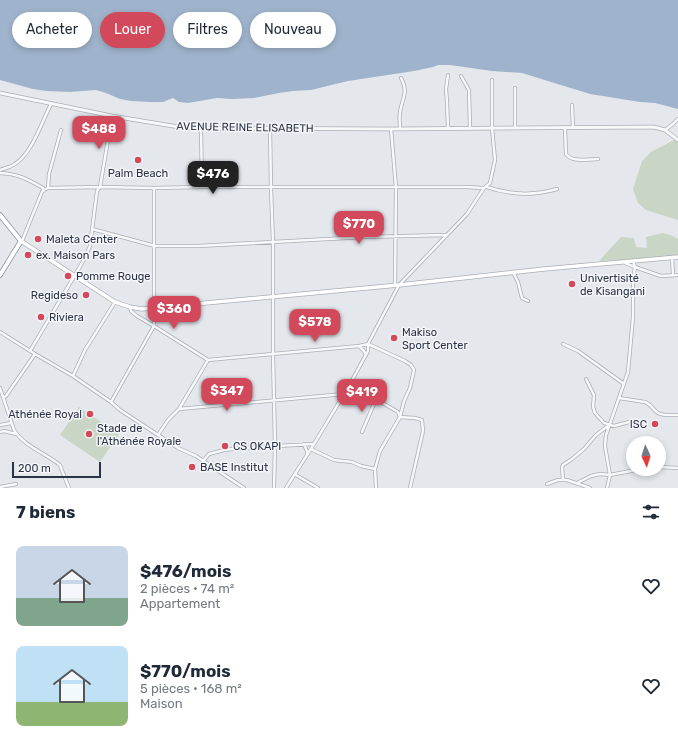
<!DOCTYPE html>
<html lang="fr">
<head>
<meta charset="utf-8">
<style>
	body { margin:0; font-family:Rubik,sans-serif; background:#f2f2f3; color:#1f2937; height:100vh; display:flex; flex-direction:column; font-size:15px; white-space:nowrap }
	* { box-sizing:border-box; margin:0 }
	p { font-size:13px; color:#747a83 }
	.icon { flex:none; width:22px; height:22px; fill:none; stroke:currentColor; stroke-width:2; stroke-linecap:round; stroke-linejoin:round }
	.map { position:relative; height:488px; overflow:hidden }
	.sheet { display:flex; flex-direction:column; background:#fff; flex:1 }
	.sheet>* { flex:none }
	.hud { position:absolute; left:12px; top:12px; width:400px; height:36px; display:flex; gap:8px }
	.needle { width:26px; rotate:176deg }
	.controls { position:absolute; left:626px; top:436px; display:grid; gap:8px }
	.controls a { display:grid; place-items:center; width:40px; height:40px; border-radius:50%; background:#fff; box-shadow:0 2px 6px #0003; font-size:20px }
	.scale { position:absolute; left:12px; bottom:10px; width:89px; box-sizing:border-box; padding-left:4px; border:2px solid #2b3445; border-top:0; font-size:11px; line-height:14px; white-space:nowrap; color:#2b3445; -webkit-text-stroke:3px #f4f6f9; paint-order:stroke }
	.price { position:absolute; translate:-50% -34px; padding:0 9px; border-radius:8px; background:#d1495b; color:#fff; font-size:13px; line-height:26px; filter:drop-shadow(0 1px 2px #0008) }
	.price::after { content:''; position:absolute; left:50%; top:24px; width:12px; height:9px; margin-left:-6px; background:inherit; clip-path:polygon(0 0,100% 0,50% 100%) }
	.price.active { background:#222; color:#fff }
	ul { padding:0; list-style:none }
	li { display:flex; align-items:center; gap:12px; height:100px; padding:0 16px }
	li span { display:grid; place-items:center; flex:none; width:112px; height:80px; border-radius:8px; color:#555 }
	li>.icon { margin-inline-start:auto }
	span .icon { width:48px; height:48px; fill:#fffc; stroke-width:1 }
	li b { font-size:17px }
	h2 { display:flex; justify-content:space-between; align-items:center; height:48px; padding:0 16px; font-size:17px }
	.tag { padding:0 14px; border-radius:18px; background:#fff; box-shadow:0 2px 6px #0003; font-size:14px; line-height:36px }
	.tag.active { background:#d1495b; color:#fff }
	.map>svg:first-child { display:block }
	.green { fill:#c9d6c5 }
	.water { fill:#9fb4cc }
	.lines { fill:none; stroke-linecap:round; stroke-linejoin:round }
	.minor-casing { stroke:#a9aeb7; stroke-width:4 }
	.tertiary-casing { stroke:#a9aeb7; stroke-width:4.5 }
	.secondary-casing { stroke:#a9aeb7; stroke-width:5 }
	.trunk-casing { stroke:#8b94a3; stroke-width:5.5 }
	.minor { stroke:#f7f8fa; stroke-width:2.5 }
	.tertiary { stroke:#f7f8fa; stroke-width:3 }
	.secondary { stroke:#fff; stroke-width:3.5 }
	.trunk { stroke:#fff; stroke-width:4 }
	.poi-dot { fill:#d1495b; stroke:#f4f6f9; stroke-width:1.5 }
	.labels { text-anchor:middle; stroke-width:3; stroke-linejoin:round; paint-order:stroke }
	.street-label { font-size:11px; fill:#2b3445; stroke:#f4f6f9 }
	.poi-label { font-size:11px; fill:#2b3445; stroke:#f4f6f9; text-anchor:start }
</style>
</head>
<body>
<div class="map">
<svg width="678" height="488" viewBox="0 0 678 488">
	<rect width="100%" height="100%" fill="#e4e7ec"/>
	<path class="green" d="M676 139 678 141V220L646 210 638 203 633 189 642 161 651 152Z
		M663 233 673 236 678 239V257L599 261 621 237 634 238 636 247 647 248 646 237Z
		M79 407 119 434 100 462 60 435Z"/>
	<path class="water" d="M0 0H678V109L655 103 640 102 590 94 522 73 492 71 450 65H438L433 67 414 71 348 81 311 90 293 91 279 93 254 98 232 99 217 98 188 103 179 102 173 98 163 102H149L131 101 120 99 106 93 96 90 70 92 46 91 33 89 0 80Z"/>
	<g class="lines">
		<g class="minor-casing">
			<path id="minor" d="M461 76 469 90 470 128
				M515 88V128
				M572 105 573 128
				M201 128 202 187
				M270 128 271 188 273 243V354L275 446 274 488
				M400 128C400 123 399 117 400 112 402 98 409 93 401 78
				M448 128 447 102 446 89 448 75
				M565 128 566 154C572 163 588 159 598 159
				M391 129 396 188 395 285
				M665 130 673 124 678 119
				M0 170C5 168 11 167 15 164 32 153 42 122 51 104
				M0 173C19 174 27 179 43 188L44 190
				M487 187C510 195 533 196 557 189
				M48 188 49 174 61 130
				M92 229 155 246H198L365 237 445 235
				M22 241 42 192 44 190 48 188 100 187 154 188 202 187H466L484 188
				M672 257 673 275
				M625 263 635 267 661 276 678 275
				M513 272 518 282 522 298 528 301
				M130 307 131 311 137 316 154 326 208 360 359 346 368 344 405 361 411 365 414 370 410 388 404 401 400 417 380 451 375 469 376 488
				M0 332 35 354 73 376 111 402 120 410 158 435 178 448 196 456 244 488
				M563 344 578 351 624 384
				M359 346 364 351 366 355
				M30 351 85 258 90 246 97 191 100 187 112 116
				M73 376 85 350 115 302
				M586 379 594 395 593 407 595 413 604 423 614 426 629 422
				M350 384 398 412 400 417
				M0 388 14 430C24 446 45 453 60 465L61 468 69 488
				M3 398 6 396 35 354
				M619 398 645 402C651 404 653 410 658 413 663 416 672 415 678 415
				M111 402 154 326V188
				M179 409 344 394
				M400 417 415 418 422 420 423 431 410 488
				M0 425 11 423
				M0 432 4 431 16 434
				M362 432 376 399
				M158 435 168 420 179 409 208 360
				M304 444 308 454
				M311 449 334 460 352 462 361 466 375 469
				M203 461 209 454 224 450 242 448 314 444
				M659 467 678 468
				M296 475 318 488
				M563 479 562 467 563 465 572 459 584 449 596 435 609 425
				M577 483 591 476 600 474 610 475 641 469
				M547 484 558 480H567L590 488
				M0 487 16 484
				M286 488 314 444 350 384 368 351V344L399 285 467 214 484 188 490 183 495 160 492 128V80
				M607 488 610 475 605 446 606 435 628 372 633 317V279L635 267 633 261"/>
		</g>
		<g class="tertiary-casing">
			<path id="tertiary" d="M0 93 112 116 185 128 391 129 654 127 665 130 678 140"/>
		</g>
		<g class="secondary-casing">
			<path id="secondary" d="M21 241 115 302 130 307 142 309 399 285 544 269 678 257"/>
		</g>
		<g class="trunk-casing">
			<path id="trunk" d="M0 215 21 241 0 275"/>
		</g>
		<use href="#minor" class="minor"/>
		<use href="#tertiary" class="tertiary"/>
		<use href="#secondary" class="secondary"/>
		<use href="#trunk" class="trunk"/>
	</g>
	<g class="poi-dot">
		<circle cx="138" cy="160" r="4"/>
		<circle cx="38" cy="239" r="4"/>
		<circle cx="28" cy="255" r="4"/>
		<circle cx="68" cy="276" r="4"/>
		<circle cx="572" cy="284" r="4"/>
		<circle cx="86" cy="295" r="4"/>
		<circle cx="41" cy="317" r="4"/>
		<circle cx="394" cy="338" r="4"/>
		<circle cx="90" cy="414" r="4"/>
		<circle cx="655" cy="424" r="4"/>
		<circle cx="89" cy="434" r="4"/>
		<circle cx="225" cy="446" r="4"/>
		<circle cx="192" cy="467" r="4"/>
	</g>
	<g class="labels">
		<g class="street-label">
			<text transform="translate(245 127) rotate(1)" y="4">AVENUE REINE ELISABETH</text>
		</g>
		<g class="poi-label">
			<text x="138" y="177" text-anchor="middle">Palm Beach</text>
			<text x="46" y="243">Maleta Center</text>
			<text x="36" y="259">ex. Maison Pars</text>
			<text x="76" y="280">Pomme Rouge</text>
			<text x="580" y="282">Univertisité<tspan x="580" dy="13">de Kisangani</tspan></text>
			<text x="78" y="299" text-anchor="end">Regideso</text>
			<text x="49" y="321">Riviera</text>
			<text x="402" y="336">Makiso<tspan x="402" dy="13">Sport Center</tspan></text>
			<text x="82" y="418" text-anchor="end">Athénée Royal</text>
			<text x="647" y="428" text-anchor="end">ISC</text>
			<text x="97" y="432">Stade de<tspan x="97" dy="13">l'Athénée Royale</tspan></text>
			<text x="233" y="450">CS OKAPI</text>
			<text x="200" y="471">BASE Institut</text>
		</g>
	</g>
</svg>
<div class="controls">
<a><svg class="needle" viewBox="-14 -14 28 28"><path d="M0-13l5 13h-10z" fill="#e53935"/><path d="M0 13l5-13h-10z" fill="#747a83"/></svg></a>
</div>
<div class="scale">200 m</div>
<b class="price" style="left:99px;top:150px">$488</b>
<b class="price active" style="left:213px;top:195px">$476</b>
<b class="price" style="left:359px;top:245px">$770</b>
<b class="price" style="left:174px;top:330px">$360</b>
<b class="price" style="left:315px;top:343px">$578</b>
<b class="price" style="left:227px;top:412px">$347</b>
<b class="price" style="left:362px;top:413px">$419</b>
<div class="hud">
<a class="tag">Acheter</a>
<a class="tag active">Louer</a>
<a class="tag">Filtres</a>
<a class="tag">Nouveau</a>
</div>
</div>
<section class="sheet">
<h2>7 biens<svg class="icon" aria-label="filters" viewBox="0 0 24 24"><path d="M4 7h16M4 17h16"/><circle cx="9" cy="7" r="2"/><circle cx="15" cy="17" r="2"/></svg></h2>
<ul>
<li><span style="background:linear-gradient(#c9d6e8 65%,#7fa58c 0)"><svg class="icon" aria-label="home" viewBox="0 0 24 24"><path d="M3 11l9-7 9 7M6 9v11h12V9"/></svg></span><div><b>$476/mois</b><p>2 pièces · 74 m²</p><p>Appartement</p></div><svg class="icon" aria-label="heart" viewBox="0 0 24 24"><path d="M12 20l-8-8c-3-5 5-10 8-4 3-6 11-1 8 4z"/></svg></li>
<li><span style="background:linear-gradient(#bfe0f5 70%,#8fb573 0)"><svg class="icon" aria-label="home" viewBox="0 0 24 24"><path d="M3 11l9-7 9 7M6 9v11h12V9"/></svg></span><div><b>$770/mois</b><p>5 pièces · 168 m²</p><p>Maison</p></div><svg class="icon" aria-label="heart" viewBox="0 0 24 24"><path d="M12 20l-8-8c-3-5 5-10 8-4 3-6 11-1 8 4z"/></svg></li>
</ul>
</section>
</body>
</html>
